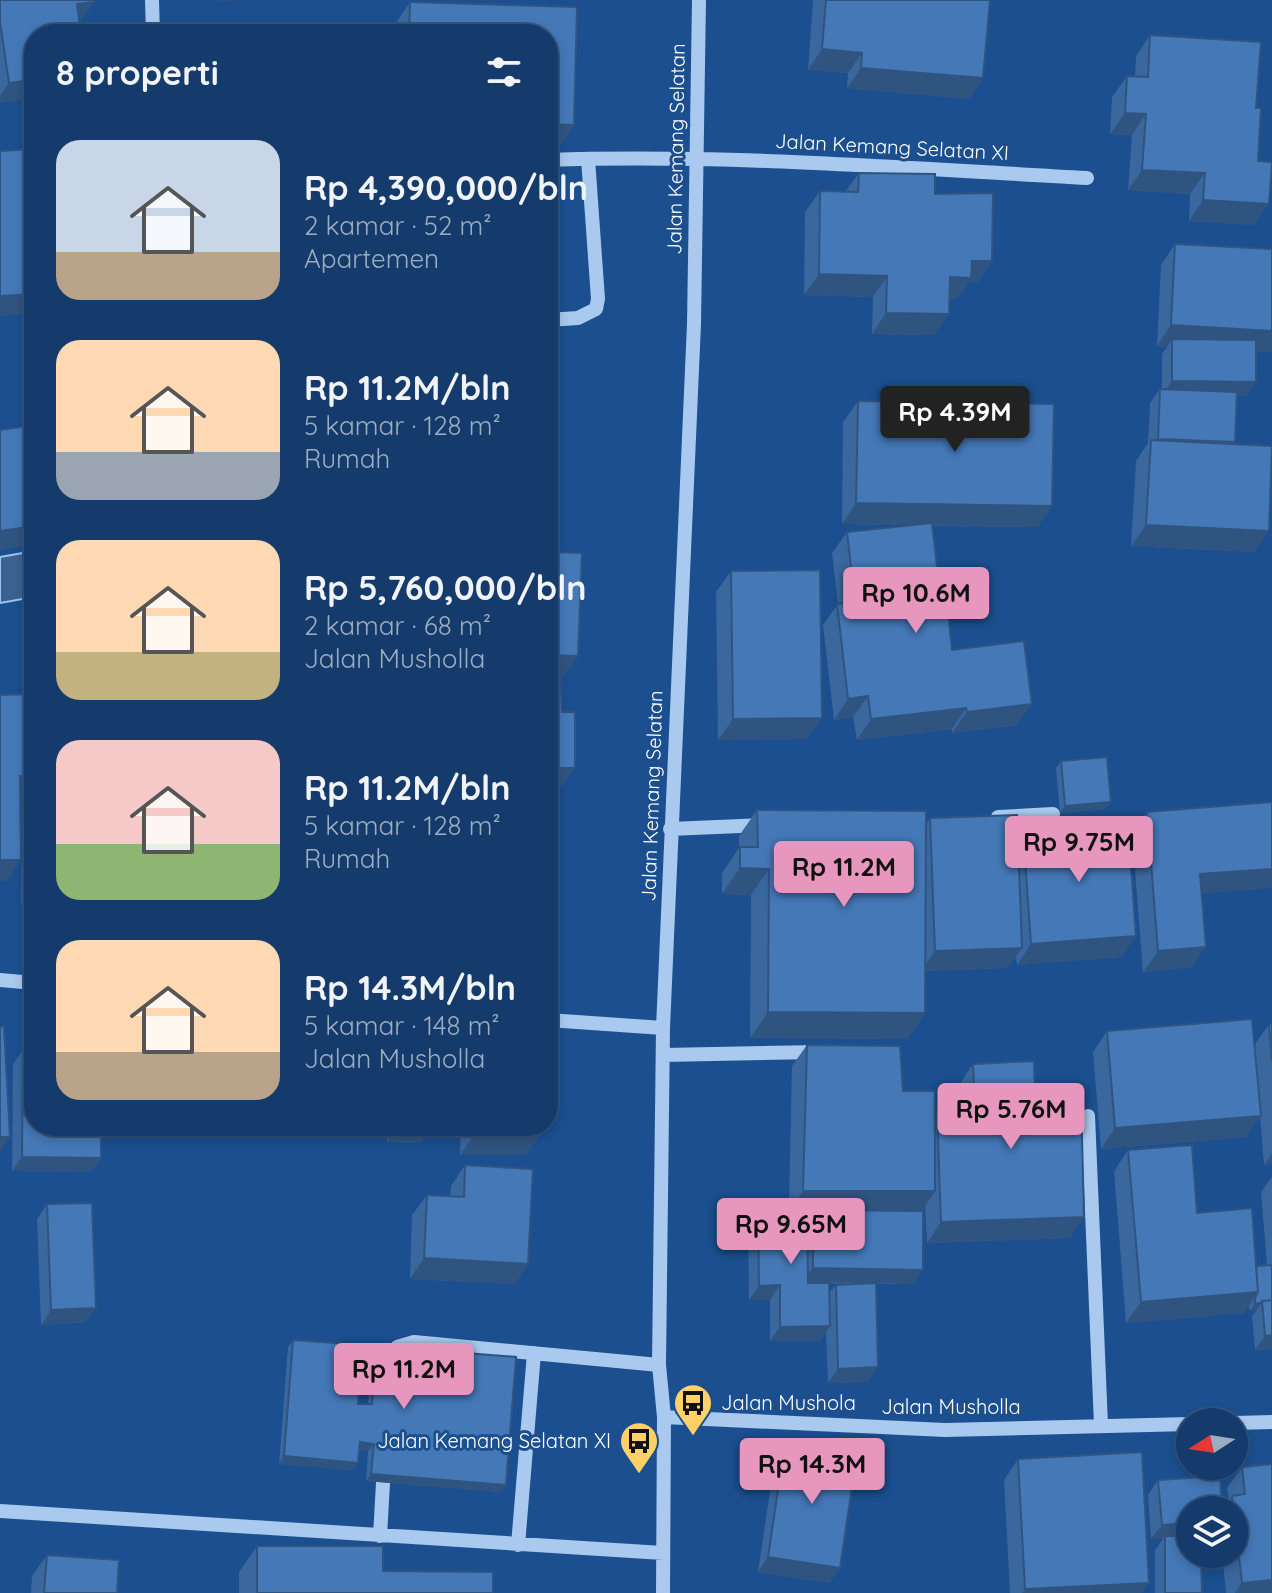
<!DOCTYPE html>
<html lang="id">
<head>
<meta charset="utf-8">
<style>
	body { margin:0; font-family:Quicksand,sans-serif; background:#1d4271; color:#f1f3f6; height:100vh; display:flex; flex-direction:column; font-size:30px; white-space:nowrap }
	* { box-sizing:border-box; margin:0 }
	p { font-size:26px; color:#9dadc1 }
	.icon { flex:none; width:44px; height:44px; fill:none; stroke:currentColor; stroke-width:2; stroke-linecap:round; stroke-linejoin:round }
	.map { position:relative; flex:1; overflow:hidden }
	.details { position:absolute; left:24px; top:24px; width:534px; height:1112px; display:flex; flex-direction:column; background:#143b6b; border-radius:32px; box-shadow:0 4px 12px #0003,0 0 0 2px #33557e }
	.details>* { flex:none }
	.needle { width:52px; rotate:258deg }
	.tools { position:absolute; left:1176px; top:1408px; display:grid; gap:16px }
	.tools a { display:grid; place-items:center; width:72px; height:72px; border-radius:50%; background:#143b6b; box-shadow:0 4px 12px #0003,0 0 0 2px #33557e; font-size:40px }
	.price { position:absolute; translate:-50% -68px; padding:0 18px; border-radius:8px; background:#e797bd; color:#111; font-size:26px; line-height:52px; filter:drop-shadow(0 2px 4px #0008) }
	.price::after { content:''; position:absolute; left:50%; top:48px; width:24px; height:18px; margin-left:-12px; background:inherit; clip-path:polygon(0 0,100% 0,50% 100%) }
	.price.selected { background:#222; color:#fff }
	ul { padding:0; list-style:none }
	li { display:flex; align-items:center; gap:24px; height:200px; padding:0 32px }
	li span { display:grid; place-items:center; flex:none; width:224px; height:160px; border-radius:24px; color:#555 }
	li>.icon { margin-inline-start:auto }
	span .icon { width:96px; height:96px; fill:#fffc; stroke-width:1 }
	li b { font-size:34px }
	h2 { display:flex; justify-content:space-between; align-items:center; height:96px; padding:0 32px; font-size:34px }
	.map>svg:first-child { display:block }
	.water { fill:#3c6290; stroke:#9cc4f0; stroke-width:2 }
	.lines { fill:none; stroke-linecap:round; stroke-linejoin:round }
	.minor { stroke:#a9c9ee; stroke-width:14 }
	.wall { fill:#3a679d; fill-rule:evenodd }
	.shaded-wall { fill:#305480 }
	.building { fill:#4478b7; stroke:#305480; stroke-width:2 }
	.labels { text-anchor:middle; stroke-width:6; stroke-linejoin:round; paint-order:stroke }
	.street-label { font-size:20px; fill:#fff; stroke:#1b4f8f }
	.poi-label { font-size:20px; fill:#fff; stroke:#1b4f8f; text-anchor:start }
</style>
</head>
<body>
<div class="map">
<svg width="1272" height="1593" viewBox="0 0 1272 1593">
	<rect width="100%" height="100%" fill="#1b4f8f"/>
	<path class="water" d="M34 551V597L0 603V557Z"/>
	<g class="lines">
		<path class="minor" d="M152 0 153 34
			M548 160C728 154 907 168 1087 178
			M548 320 578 318 596 309 598 299 588 159
			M998 817 1053 814
			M670 829 765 825
			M0 980 34 983
			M548 1020 663 1028
			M663 1055 818 1052
			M1088 1116 1101 1425
			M392 1355 397 1347 414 1342 659 1365
			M664 1417 945 1430 1190 1424
			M1234 1423 1272 1422
			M0 1511 663 1553
			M380 1536 383 1483
			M518 1545 534 1353
			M663 1593 664 1417 659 1365 663 1028 694 324 699 0"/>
	</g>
	<path class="wall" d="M0 0 79 23 0 103Z
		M813 0H990L969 99 847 88 848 73 808 70Z
		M410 2 577 7 574 125 560 146 548 145V34H395L396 23Z
		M1150 35 1256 108 1254 225 1189 221 1190 194 1128 190 1132 135 1110 134 1112 97 1127 76H1135L1136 56Z
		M859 173 935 194 992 261 978 282H969L957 299H949L934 335 872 334 873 297 804 295 805 212 820 191 845 192Z
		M1175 244 1256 351V382L1246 396H1237L1235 442 1233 444 1254 552 1131 546 1136 461 1148 443 1150 403 1160 389H1162V354L1167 347 1157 346 1161 265Z
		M858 401 1038 527 932 526 940 593 952 650 1017 725 952 733V729L857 740 853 717 834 720 823 625 838 604 832 553 847 532 909 525 842 524 843 422Z
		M731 571 822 718 807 739 718 740 716 592Z
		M1061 761 1106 809 1060 813 1056 768Z
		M34 787V904H21L22 804Z
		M757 810 926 825 930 818 1018 838 1023 831 1122 957 1017 965 1016 956 1007 968 925 971V1013L907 1039 750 1038 751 895 722 894V873L739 848V836Z
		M1147 812 1201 894 1192 967 1143 972 1132 833Z
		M1269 1024H1272V1164L1264 1165 1260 1116 1246 1137 1101 1149 1093 1052 1107 1031 1255 1044Z
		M807 1045 903 1091 935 1114 937 1110H959V1085L973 1064 1035 1098 1070 1238 927 1243 925 1205 922 1211 923 1270 913 1284H876L868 1382 828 1383 826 1331 820 1341H770V1300H749L748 1219 758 1205 789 1204 792 1066ZM808 1283 871 1284 836 1285 829 1293Z
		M23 1050 101 1158 91 1172 12 1171 13 1064Z
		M387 1126H540V1135L525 1155H460L461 1128H430L420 1143 387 1142Z
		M1128 1150 1256 1266 1267 1265 1261 1192 1272 1177V1349L1255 1350 1252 1316 1256 1311H1250L1249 1305 1244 1313 1126 1323 1114 1171Z
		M465 1165 528 1264 514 1284 410 1279 412 1215 427 1195 450 1196 451 1186Z
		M47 1204 86 1322 41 1325 37 1219Z
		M293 1340 358 1404H368L372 1354 377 1346 506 1485 501 1492 366 1481 368 1451 359 1450 353 1470 279 1464 288 1347Z
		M785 1443 830 1583 758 1572 775 1458Z
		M1018 1459 1141 1593H1010L1004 1480Z
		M1242 1467 1272 1593H1226L1222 1554H1234V1510H1190L1202 1593H1155V1550L1163 1539H1151L1148 1495 1158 1480 1222 1509 1229 1500 1227 1488Z
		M257 1546 383 1571 493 1593H239V1572Z
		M47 1555 117 1593H31L32 1576Z"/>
	<path class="shaded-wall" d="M220 0H242L218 2Z
		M94 2 79 23 77 4Z
		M822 49 862 53 848 73 808 70Z
		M861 68 983 78 969 99 847 88Z
		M34 80V99L0 103V96L9 83Z
		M1125 113 1146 114 1132 135 1110 134Z
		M548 124 574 125 560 146 548 145Z
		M1142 170 1205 173 1190 194 1128 190Z
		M1203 200 1269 204 1254 225 1189 221Z
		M972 261H992L978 282H969L957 299 935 298 950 277Z
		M819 274 887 276 873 297 804 295Z
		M34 294V314L0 316V296Z
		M886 313 949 314 934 335 872 334Z
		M1171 325 1272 331V352L1172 347V339L1167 347 1157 346Z
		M1172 381 1256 382 1246 396H1162Z
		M1158 439 1235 442 1225 457Z
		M856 503 1052 506 1038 527 842 524Z
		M1146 525 1269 531 1254 552 1131 546Z
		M34 526V544L0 550V531Z
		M548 655 578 656 563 677 548 676Z
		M868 696 853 717 834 720 848 699Z
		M1032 704 1017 725 952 733 967 712Z
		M966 708 952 729 857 740 871 719Z
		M822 718 807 739 718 740 733 719Z
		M548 768H575L560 788H548Z
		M20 776H34V782L24 796 6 797Z
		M1111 802 1106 809 1060 813 1065 806Z
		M0 860H21L7 881H0Z
		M740 868 769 869 751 895 722 894Z
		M1272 869V888L1185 895 1200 874Z
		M34 885V904H21Z
		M1136 936 1122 957 1017 965 1031 944Z
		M1206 947 1192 967 1143 972 1158 951Z
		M1022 948 1007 968 921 971 935 951Z
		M768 1012 925 1013 907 1039 750 1038Z
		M1261 1116 1246 1137 1101 1149 1115 1128Z
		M398 1126H462L461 1128H430L420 1143 387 1142Z
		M475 1134 540 1135 525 1155H460Z
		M0 1137H10L0 1152Z
		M1272 1154V1164L1264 1165Z
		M22 1157 101 1158 91 1172 12 1171Z
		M803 1191H935L921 1212 813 1210 812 1212H789Z
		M1084 1217 1070 1238 927 1243 941 1222Z
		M424 1258 528 1264 514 1284 410 1279Z
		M813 1268 923 1270 913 1284 803 1282Z
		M780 1285 770 1300H749L759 1286Z
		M1258 1292 1244 1313 1126 1323 1141 1302Z
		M1261 1303 1256 1311H1250L1255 1304Z
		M96 1308 86 1322 41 1325 51 1310Z
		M830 1326 820 1341H770L780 1327Z
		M1272 1335V1349L1255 1350 1265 1336Z
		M878 1367 868 1382 828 1383 838 1369Z
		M360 1442 374 1444 368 1451 355 1450Z
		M284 1456 358 1463 353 1470 279 1464Z
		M371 1474 506 1485 501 1492 366 1481Z
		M1190 1523V1537L1165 1536 1163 1539H1151L1162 1525Z
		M768 1557 840 1568 830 1583 758 1572Z
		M1272 1580V1593H1235L1242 1583Z
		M1149 1583 1141 1593H1022L1025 1589Z"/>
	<path class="building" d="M0 0H94V2L77 4 81 34H34V80L9 83 0 22Z
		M826 0H990L983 78 861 68 862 53 822 49Z
		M410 2 577 7 574 125 548 124V34H409Z
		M365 23V34H237V33Z
		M1150 35 1261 42 1256 108H1261L1258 161 1272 162 1269 204 1203 200 1205 173 1142 170 1146 114 1125 113 1127 76 1148 77Z
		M34 149V294L0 296V151Z
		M859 173 935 174V194L993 193 992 261H972L971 278 950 277 949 314 886 313 887 276 819 274 820 191 858 192Z
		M1175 244 1272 249V331L1171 325Z
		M1172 339 1256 340V382L1172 381Z
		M1160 389 1237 392 1235 442 1158 439Z
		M858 401 1054 404 1052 506 856 503Z
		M34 425V526L0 531V430Z
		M1151 440 1272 446 1269 531 1146 525Z
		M932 523 940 593 946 592 952 650 1024 641 1032 704 967 712 966 708 871 719 868 696 848 699 837 604 855 602 847 532Z
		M548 552 582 553 578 656 548 655Z
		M820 570 822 718 733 719 731 571Z
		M560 668 562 712H575V768H548V669Z
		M34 694V776H20L21 860H0V695Z
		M1107 757 1111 802 1065 806 1061 761Z
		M1272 802V869L1200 874 1206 947 1158 951 1147 812Z
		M757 810 926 811 925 1013 768 1012 769 869 740 868V847H758Z
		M1017 815 1022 948 935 951 930 818Z
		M1128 824 1136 936 1031 944 1023 831Z
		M1252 1019 1261 1116 1115 1128 1107 1031Z
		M1269 1024H1272V1061Z
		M4 1026 10 1137H0V1027Z
		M807 1045 900 1046 903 1091H935V1191H803Z
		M23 1050H34V1126H101V1158L22 1157Z
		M1034 1061 1035 1098 1081 1097 1084 1217 941 1222 937 1110 975 1109 973 1064Z
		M475 1126H540V1135L475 1134Z
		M1192 1145 1197 1213 1252 1208 1258 1292 1141 1302 1128 1150Z
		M465 1165 533 1169 528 1264 424 1258 427 1195 464 1197Z
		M92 1203 96 1308 51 1310 47 1204Z
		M807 1204 808 1283H829L830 1326 780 1327V1285L759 1286 758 1205Z
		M813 1210 923 1211V1270L813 1268Z
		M1272 1265V1300L1262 1301 1261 1303 1255 1304V1298L1258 1292 1256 1266Z
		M876 1283 878 1367 838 1369 836 1285Z
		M1272 1300V1335L1265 1336 1262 1301Z
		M293 1340 363 1345 358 1404H372L377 1346 516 1357 506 1485 371 1474 374 1444 360 1442 358 1463 284 1456Z
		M785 1443 857 1454 840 1568 768 1557Z
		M1142 1452 1149 1583 1025 1589 1018 1459Z
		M1272 1464V1580L1242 1583 1232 1496 1245 1494 1242 1467Z
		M1220 1476 1222 1510H1190V1523L1162 1525 1158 1480Z
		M1165 1536H1190V1554H1201L1202 1593H1165Z
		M257 1546H383V1571L493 1572V1593H257Z
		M47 1555 119 1560 117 1593H44Z"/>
	<defs>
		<g id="bus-pin" transform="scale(2)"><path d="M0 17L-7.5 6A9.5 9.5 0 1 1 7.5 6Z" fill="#ffd166" stroke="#1b4f8f"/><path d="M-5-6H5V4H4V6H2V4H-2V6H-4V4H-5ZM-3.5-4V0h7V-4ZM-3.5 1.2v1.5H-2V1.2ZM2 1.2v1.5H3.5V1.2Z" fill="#111"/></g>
	</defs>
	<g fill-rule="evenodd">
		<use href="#bus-pin" x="693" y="1403"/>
		<use href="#bus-pin" x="639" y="1441"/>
	</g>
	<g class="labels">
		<g class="street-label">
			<text transform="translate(892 147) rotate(3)" y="7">Jalan Kemang Selatan XI</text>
			<text transform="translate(676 149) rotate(-89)" y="7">Jalan Kemang Selatan</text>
			<text transform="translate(652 796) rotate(-88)" y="7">Jalan Kemang Selatan</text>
			<text x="951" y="1414">Jalan Musholla</text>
		</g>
		<g class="poi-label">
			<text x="721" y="1410">Jalan Mushola</text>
			<text x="611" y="1448" text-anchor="end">Jalan Kemang Selatan XI</text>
		</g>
	</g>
</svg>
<div class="tools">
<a><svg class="needle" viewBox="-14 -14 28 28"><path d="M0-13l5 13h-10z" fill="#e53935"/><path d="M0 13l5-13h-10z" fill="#9dadc1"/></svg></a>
<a><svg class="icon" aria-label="layers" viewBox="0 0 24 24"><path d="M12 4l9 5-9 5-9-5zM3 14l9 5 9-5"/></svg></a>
</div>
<b class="price selected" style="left:955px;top:454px">Rp 4.39M</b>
<b class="price" style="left:916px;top:635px">Rp 10.6M</b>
<b class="price" style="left:1079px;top:884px">Rp 9.75M</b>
<b class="price" style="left:844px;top:909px">Rp 11.2M</b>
<b class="price" style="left:1011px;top:1151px">Rp 5.76M</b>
<b class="price" style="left:791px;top:1266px">Rp 9.65M</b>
<b class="price" style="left:404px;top:1411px">Rp 11.2M</b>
<b class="price" style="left:812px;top:1506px">Rp 14.3M</b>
<section class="details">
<h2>8 properti<svg class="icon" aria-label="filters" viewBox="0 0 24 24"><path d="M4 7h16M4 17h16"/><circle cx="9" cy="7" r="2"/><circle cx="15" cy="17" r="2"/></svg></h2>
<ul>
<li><span style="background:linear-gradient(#c9d6e8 70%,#b9a48a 0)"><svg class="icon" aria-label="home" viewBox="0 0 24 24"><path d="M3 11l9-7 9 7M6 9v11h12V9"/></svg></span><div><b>Rp 4,390,000/bln</b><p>2 kamar · 52 m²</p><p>Apartemen</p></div></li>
<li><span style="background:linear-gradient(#ffd9b3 70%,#9aa5b1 0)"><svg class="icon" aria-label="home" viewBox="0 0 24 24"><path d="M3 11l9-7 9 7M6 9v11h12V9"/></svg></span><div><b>Rp 11.2M/bln</b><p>5 kamar · 128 m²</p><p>Rumah</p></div></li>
<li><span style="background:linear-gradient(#ffd9b3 70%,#c2b280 0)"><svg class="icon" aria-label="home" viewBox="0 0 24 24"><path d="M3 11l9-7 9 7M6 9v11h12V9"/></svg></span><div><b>Rp 5,760,000/bln</b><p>2 kamar · 68 m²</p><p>Jalan Musholla</p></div></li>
<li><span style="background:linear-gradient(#f6c9c9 65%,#8fb573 0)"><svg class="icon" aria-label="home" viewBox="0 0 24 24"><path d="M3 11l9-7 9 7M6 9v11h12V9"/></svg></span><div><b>Rp 11.2M/bln</b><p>5 kamar · 128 m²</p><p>Rumah</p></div></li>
<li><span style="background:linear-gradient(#ffd9b3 70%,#b9a48a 0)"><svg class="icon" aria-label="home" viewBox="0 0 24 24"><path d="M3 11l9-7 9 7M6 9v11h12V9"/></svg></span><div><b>Rp 14.3M/bln</b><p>5 kamar · 148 m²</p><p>Jalan Musholla</p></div></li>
</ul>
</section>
</div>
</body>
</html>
